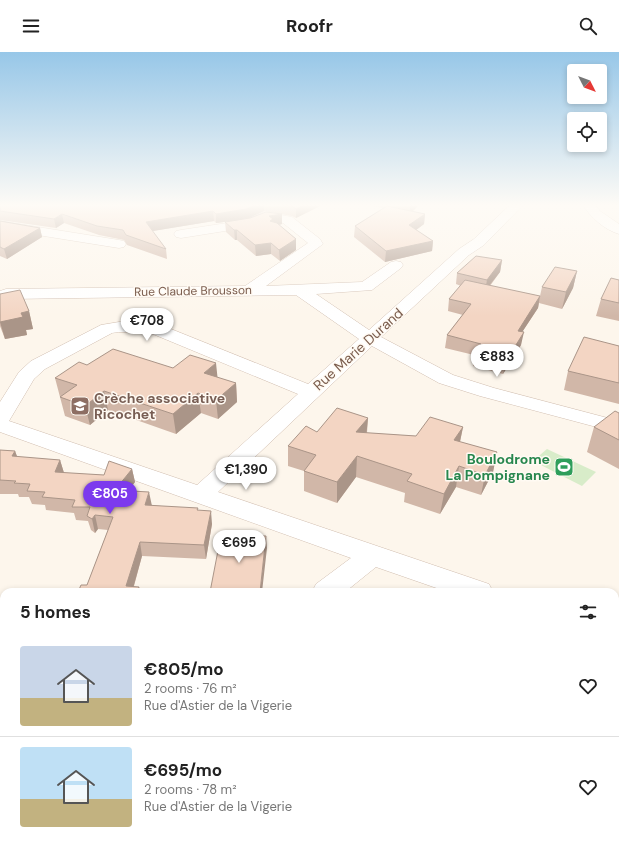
<!DOCTYPE html>
<html lang="en">
<head>
<meta charset="utf-8">
<style>
	body { margin:0; font-family:"DM Sans",sans-serif; background:#f2f2f2; color:#222; height:100vh; display:flex; flex-direction:column; font-size:15px; white-space:nowrap }
	* { box-sizing:border-box; margin:0 }
	p { font-size:13px; color:#767676 }
	.icon { flex:none; width:22px; height:22px; fill:none; stroke:currentColor; stroke-width:2; stroke-linecap:round; stroke-linejoin:round }
	.map { position:relative; flex:1; overflow:hidden }
	.details { position:absolute; left:0px; top:536px; width:619px; height:256px; display:flex; flex-direction:column; background:#fff; border-radius:12px 12px 0 0; box-shadow:0 2px 6px #0003 }
	.details>* { flex:none }
	.needle { width:26px; rotate:132deg }
	.fabs { position:absolute; left:567px; top:12px; display:grid; gap:8px }
	.fabs a { display:grid; place-items:center; width:40px; height:40px; border-radius:4px; background:#fff; box-shadow:0 2px 6px #0003; font-size:20px }
	.price { position:absolute; translate:-50% -34px; padding:0 9px; border-radius:14px; background:#fff; color:#222; font-size:13px; line-height:26px; filter:drop-shadow(0 1px 2px #0008) }
	.price::after { content:''; position:absolute; left:50%; top:24px; width:12px; height:9px; margin-left:-6px; background:inherit; clip-path:polygon(0 0,100% 0,50% 100%) }
	.price.on { background:#7c3aed; color:#fff }
	ul { padding:0; list-style:none }
	li { display:flex; align-items:center; gap:12px; height:100px; padding:0 20px }
	li+li { border-top:1px solid #e0e0e0 }
	li span { display:grid; place-items:center; flex:none; width:112px; height:80px; border-radius:4px; color:#555 }
	li>.icon { margin-inline-start:auto }
	span .icon { width:48px; height:48px; fill:#fffc; stroke-width:1 }
	li b { font-size:17px }
	h2 { display:flex; justify-content:space-between; align-items:center; height:48px; padding:0 20px; font-size:17px }
	header { display:flex; justify-content:space-between; align-items:center; height:52px; padding:0 20px; background:#fff; font-size:18px; font-weight:700 }
	.map>svg:first-child { display:block }
	.green { fill:#d8ecc9 }
	.lines { fill:none; stroke-linecap:round; stroke-linejoin:round }
	.minor-casing { stroke:#d1beb0; stroke-width:1 }
	.minor { fill:#fff; fill-rule:evenodd }
	.wall { fill:#d1b7a8 }
	.shaded-wall { fill:#aa9588 }
	.building { fill:#f3d5c3; stroke:#aa9588 }
	.labels { text-anchor:middle; stroke-width:3; stroke-linejoin:round; paint-order:stroke }
	.far-street-label { font-size:12px; fill:#7a5c4d; stroke:#fffaf3 }
	.street-label { font-size:14px; fill:#7a5c4d; stroke:#fffaf3 }
	.education-label { font-size:14px; font-weight:bold; fill:#785e54; stroke:#fffaf3; text-anchor:start }
	.leisure-label { font-size:14px; font-weight:bold; fill:#27864d; stroke:#fffaf3; text-anchor:end }
</style>
</head>
<body>
<header><svg class="icon" aria-label="menu" viewBox="0 0 24 24"><path d="M4 6h16M4 12h16M4 18h16"/></svg>Roofr<svg class="icon" aria-label="search" viewBox="0 0 24 24"><circle cx="10" cy="10" r="6"/><path d="M15 15l6 6"/></svg></header>
<div class="map">
<svg width="619" height="792" viewBox="0 0 619 792">
	<rect width="100%" height="100%" fill="#fdf6ec"/>
	<path class="green" d="M547 397 596 420 582 434 533 409Z"/>
	<g class="lines">
		<g class="minor-casing">
			<path id="minor" d="M510 153H523L484 193 469 203 381 285 453 323 494 336 619 369V381L480 344 439 331 372 294 218 440 489 532 493 540H448L376 515 345 540H312L316 532 351 506 0 380V350L19 320 31 309 101 273 119 270H150L156 271 308 332 359 287 296 243 8 247 0 249V239L6 237 245 234 308 191 283 171 266 168 250 175 181 186 176 185 174 182 176 179 181 178 247 168 264 160 292 165 320 187 323 192 266 234 362 230 391 210 396 209 401 210 403 213 401 216 372 238 316 242 369 278 459 197 474 187ZM119 280H148L298 342 197 433 9 369 34 327 45 317 112 281Z
				M583 153H595L600 159 619 172V182C605 178 590 165 583 153Z
				M0 169 119 188 124 189 126 192 124 195 119 196 0 177Z
				M0 552 4 553V575L0 574Z
				M4 583V614L0 616V584Z
				M619 591V620L615 621V593Z
				M0 669 4 671V706L0 704Z
				M4 761V788H19L18 792H0V763Z
				M344 788H386L384 792H342Z"/>
		</g>
		<use href="#minor" class="minor"/>
	</g>
	<path class="wall" d="M0 153H322L296 166 292 164 264 159 247 167 216 171 214 169 152 179 166 197 167 207 127 193 124 188 99 183 64 171 56 176 0 168Z
		M369 153H419L412 159 425 162 424 172 416 178 433 189 432 199 385 210 354 185 355 174 383 156Z
		M282 162V172L279 173 296 187V198L280 209 271 202 256 204 237 188H235L226 180 225 170Z
		M0 169 40 176 42 185 7 207 0 204Z
		M502 208 500 220 490 234 540 244 542 235 577 219 573 236 562 257 539 251 538 256 522 280 521 293 503 322 473 314 474 303 445 296 447 283 463 263 448 259 449 247 461 234 456 232 457 221Z
		M619 228V269L596 264 601 247Z
		M0 242 29 259 33 277 26 278 27 283 5 287 0 274Z
		M619 294V352L564 338 568 319Z
		M87 313 173 316 236 331 237 350 218 367 201 361 176 382 108 358 90 373 65 364 55 326Z
		M619 361V417L587 400 594 375Z
		M368 366 367 381 416 384 463 375 460 390 497 400 493 420 481 443 456 435 440 462 404 450 405 441 356 425 337 451 304 439V419L288 414V394L317 380Z
		M0 398 15 399 17 405 60 408 64 421 104 423 132 417 135 430 128 439 152 453 198 458 212 472 206 507 142 504 134 534 87 533 108 478 98 477 95 481 91 478 88 469 76 468 74 461 46 458 45 453 32 452 29 445H19L18 442H0Z
		M38 788H195L182 790Z
		M569 788H615L619 792H568Z"/>
	<path class="shaded-wall" d="M256 153H264V159L247 167 216 171V162Z
		M304 153H322L296 166V157Z
		M410 153H419L410 162Z
		M213 159 214 169 147 180 146 170Z
		M62 162 64 171 56 176 54 167Z
		M282 162V172L270 175 269 164Z
		M425 162 424 172 408 184 409 173Z
		M40 176 42 185 7 207 4 197Z
		M234 178H237V188H235Z
		M296 187V198L280 209 279 198Z
		M433 189 432 199 385 210 386 199Z
		M271 191V202L256 204 255 193Z
		M502 208 500 220 485 239 487 228Z
		M577 219 573 236 562 257 566 240Z
		M540 244 538 256 515 291 518 279Z
		M29 259 33 277 26 278 27 283 5 287 0 270 21 261Z
		M524 280 521 293 503 322 506 309Z
		M216 311 218 330 204 321Z
		M236 331 237 350 218 367 216 348Z
		M104 339 108 358 90 373 85 354Z
		M198 341 201 361 176 382 173 362Z
		M368 366 366 386 356 380Z
		M463 375 459 394 454 388Z
		M15 399 20 412 12 404Z
		M497 400 493 420 481 443 485 423Z
		M357 404 356 425 337 451V430Z
		M60 408 64 421 55 420Z
		M459 414 456 435 440 462 444 442Z
		M132 417 135 430 118 452 115 438Z
		M149 440 152 454 145 453Z
		M211 459 212 472 206 507 204 493Z
		M95 463 98 477 95 481 92 467Z
		M266 484 267 496 262 540H260Z
		M140 490 142 504 132 540 126 534Z
		M139 535 140 540H137Z
		M179 788H182V792H180Z"/>
	<path class="building" d="M0 153H256L246 157 216 162 213 159 146 170 166 197 126 183 123 178 97 174 62 162 54 167 0 159Z
		M283 153H304L296 157 292 154Z
		M387 154 425 162 409 173 433 189 386 199 355 174Z
		M266 160 282 162 269 164 273 167 270 169 277 171 296 187 279 198 271 191 255 193 237 178H234L225 170 250 166Z
		M0 169 40 176 4 197 0 195Z
		M476 204 502 208 487 228 457 221Z
		M555 215 577 219 566 240 542 235Z
		M611 226 619 228V251L601 247Z
		M465 228 540 244 518 279 524 280 506 309 475 301 481 292 447 283 471 252 449 247Z
		M20 238 29 259 21 261 23 265 0 270V242Z
		M584 285 619 294V331L568 319Z
		M113 297 173 316 190 303 216 311 204 321 236 331 216 348 198 341 173 362 104 339 85 354 60 345 77 333 55 326 79 310 87 313Z
		M337 356 368 366 356 380 416 384 430 365 463 375 454 388 497 400 485 423 459 414 444 442 407 429 412 422 357 404 337 430 304 419 316 403 288 394 306 374 317 380Z
		M615 359 619 361V388L594 375Z
		M0 398 15 399 12 404 60 408 55 420 104 423 109 409 132 417 115 438 149 440 145 453 198 456 197 458 211 459 204 493 140 490 126 534 139 535 137 540H78L81 533H87L113 465 95 463 92 467 87 464 90 455H72L75 448 42 445 45 440 27 439 30 432 14 431 16 429 0 428Z
		M221 483 266 484 260 540H210Z
		M615 787 619 789V792H573L574 788H615Z
		M38 788H179L180 792H38Z"/>
	<linearGradient id="sky" x2="0" y2="1"><stop stop-color="#97c7e8"/><stop offset="0.58" stop-color="#fefbf6"/><stop offset="1" stop-color="#fefbf6" stop-opacity="0"/></linearGradient>
	<rect width="619" height="264" fill="url(#sky)"/>
	<defs>
		<g id="school-square" transform="scale(1)"><rect x="-9" y="-9" width="18" height="18" rx="4" fill="#8d6e63" stroke="#fffaf3"/><path d="M0-5L7-2L0 1L-7-2ZM-4 1L0 2.5L4 1V4Q0 6-4 4Z" fill="#fff"/></g>
		<g id="stadium-square" transform="scale(1)"><rect x="-9" y="-9" width="18" height="18" rx="4" fill="#2e9e5b" stroke="#fffaf3"/><path d="M0-5a6.5 5 0 1 0 0 10a6.5 5 0 1 0 0-10ZM-3.5-1.8h7v3.6h-7Z" fill="#fff"/></g>
	</defs>
	<g fill-rule="evenodd">
		<use href="#school-square" x="80" y="354"/>
		<use href="#stadium-square" x="564" y="415"/>
	</g>
	<g class="labels">
		<g class="far-street-label">
			<text transform="translate(193 239) rotate(-1)" y="4">Rue Claude Brousson</text>
		</g>
		<g class="street-label">
			<text transform="translate(358 297) rotate(-42)" y="5">Rue Marie Durand</text>
		</g>
		<g class="education-label">
			<text x="94" y="351">Crèche associative<tspan x="94" dy="16">Ricochet</tspan></text>
		</g>
		<g class="leisure-label">
			<text x="550" y="412">Boulodrome<tspan x="550" dy="16">La Pompignane</tspan></text>
		</g>
	</g>
</svg>
<div class="fabs">
<a><svg class="needle" viewBox="-14 -14 28 28"><path d="M0-13l5 13h-10z" fill="#e53935"/><path d="M0 13l5-13h-10z" fill="#767676"/></svg></a>
<a><svg class="icon" aria-label="locate" viewBox="0 0 24 24"><circle cx="12" cy="12" r="6"/><path d="M12 2v4M12 18v4M2 12h4M18 12h4"/></svg></a>
</div>
<b class="price" style="left:147px;top:290px">€708</b>
<b class="price" style="left:497px;top:326px">€883</b>
<b class="price" style="left:246px;top:439px">€1,390</b>
<b class="price on" style="left:110px;top:463px">€805</b>
<b class="price" style="left:239px;top:512px">€695</b>
<section class="details">
<h2>5 homes<svg class="icon" aria-label="filters" viewBox="0 0 24 24"><path d="M4 7h16M4 17h16"/><circle cx="9" cy="7" r="2"/><circle cx="15" cy="17" r="2"/></svg></h2>
<ul>
<li><span style="background:linear-gradient(#c9d6e8 65%,#c2b280 0)"><svg class="icon" aria-label="home" viewBox="0 0 24 24"><path d="M3 11l9-7 9 7M6 9v11h12V9"/></svg></span><div><b>€805/mo</b><p>2 rooms · 76 m²</p><p>Rue d'Astier de la Vigerie</p></div><svg class="icon" aria-label="heart" viewBox="0 0 24 24"><path d="M12 20l-8-8c-3-5 5-10 8-4 3-6 11-1 8 4z"/></svg></li>
<li><span style="background:linear-gradient(#bfe0f5 65%,#c2b280 0)"><svg class="icon" aria-label="home" viewBox="0 0 24 24"><path d="M3 11l9-7 9 7M6 9v11h12V9"/></svg></span><div><b>€695/mo</b><p>2 rooms · 78 m²</p><p>Rue d'Astier de la Vigerie</p></div><svg class="icon" aria-label="heart" viewBox="0 0 24 24"><path d="M12 20l-8-8c-3-5 5-10 8-4 3-6 11-1 8 4z"/></svg></li>
</ul>
</section>
</div>
</body>
</html>
